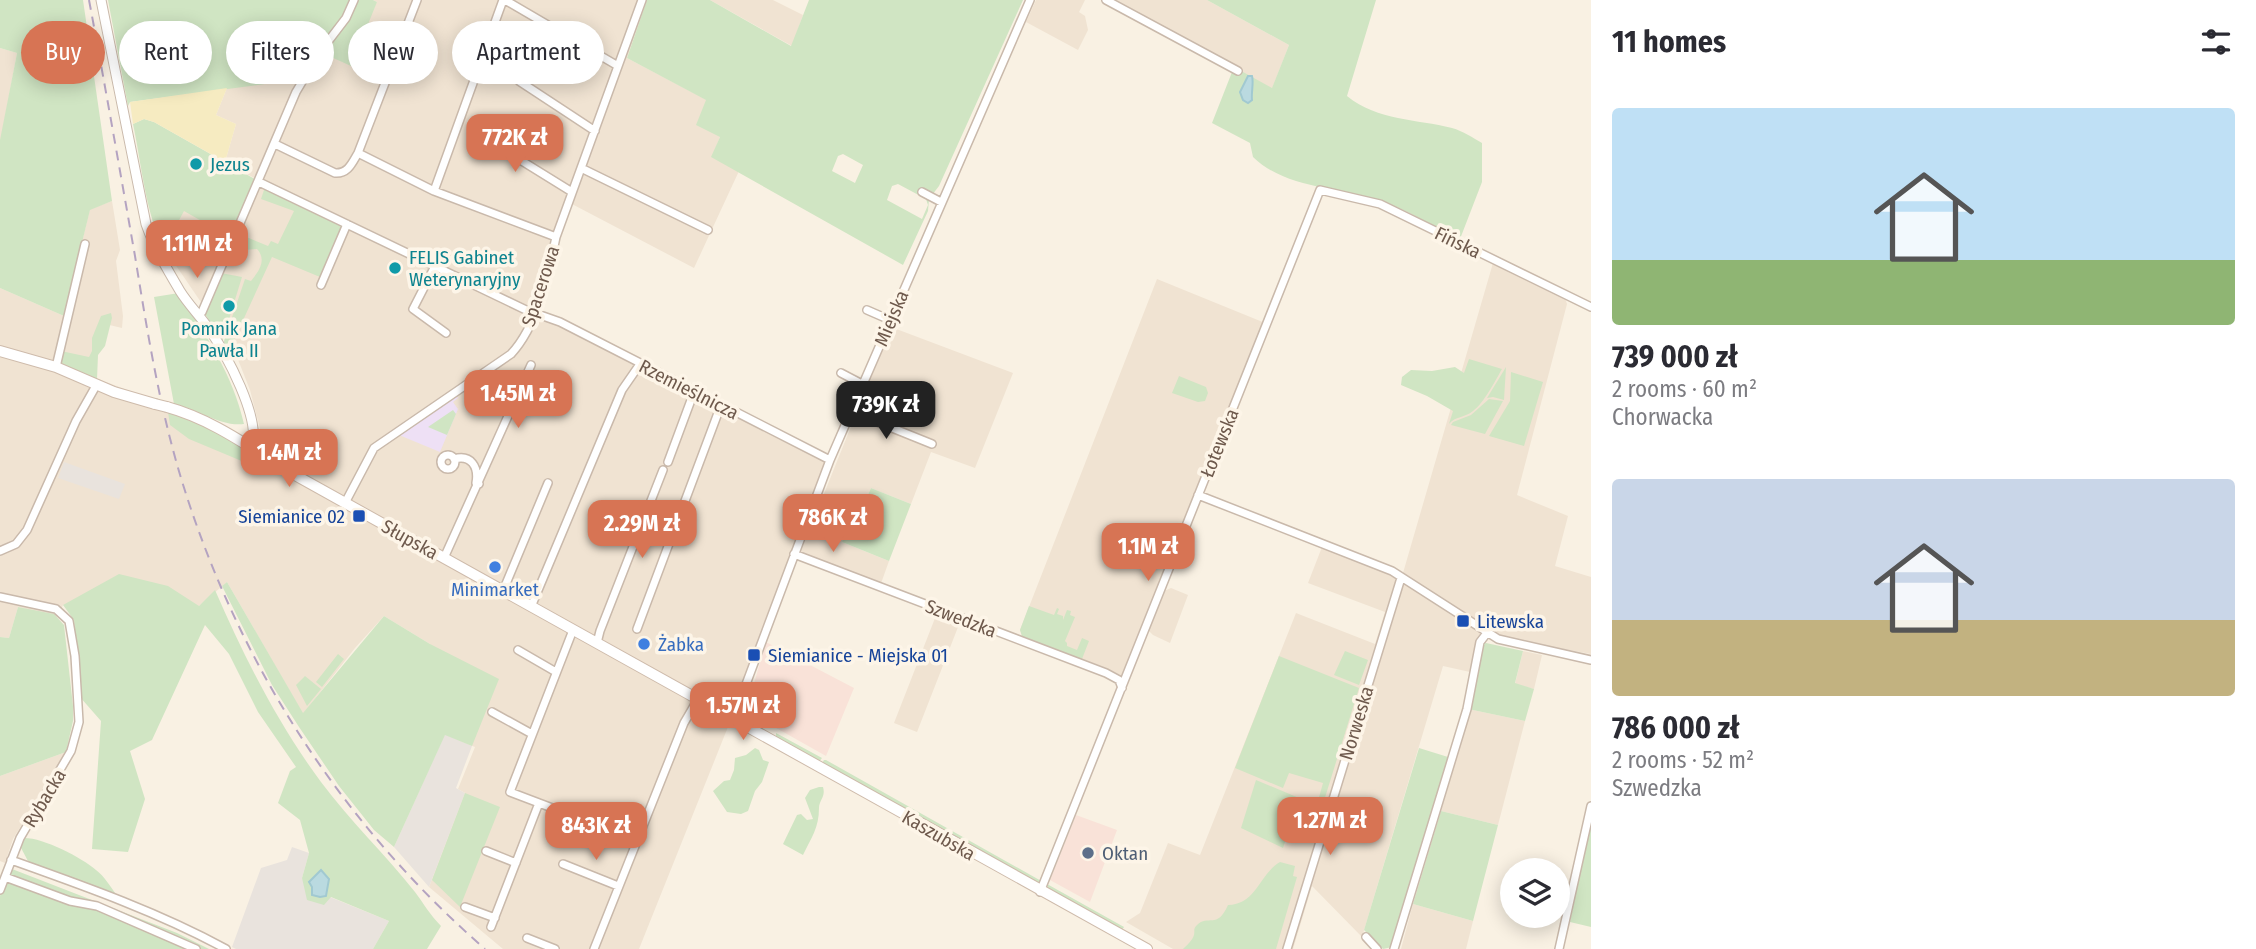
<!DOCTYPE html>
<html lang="en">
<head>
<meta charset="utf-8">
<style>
	body { margin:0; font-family:"Fira Sans Condensed",sans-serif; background:#f2f2f3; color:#2b2b33; height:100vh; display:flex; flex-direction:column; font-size:26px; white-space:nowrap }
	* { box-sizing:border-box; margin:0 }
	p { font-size:23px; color:#7c7c81 }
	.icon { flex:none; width:38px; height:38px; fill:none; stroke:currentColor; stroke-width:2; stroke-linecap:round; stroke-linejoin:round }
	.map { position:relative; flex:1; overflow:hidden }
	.details { display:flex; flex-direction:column; background:#fff; width:665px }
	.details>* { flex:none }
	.top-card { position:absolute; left:21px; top:21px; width:665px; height:63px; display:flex; gap:14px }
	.controls { position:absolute; left:1500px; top:858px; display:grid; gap:14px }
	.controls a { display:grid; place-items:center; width:70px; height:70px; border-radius:50%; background:#fff; box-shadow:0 4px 18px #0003; font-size:35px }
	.price { position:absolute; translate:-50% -60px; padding:0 16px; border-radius:14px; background:#d77454; color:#fff; font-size:23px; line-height:46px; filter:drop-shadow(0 2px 4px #0008) }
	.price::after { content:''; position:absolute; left:50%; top:42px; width:21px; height:16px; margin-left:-10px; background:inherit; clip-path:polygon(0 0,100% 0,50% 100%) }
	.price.selected { background:#222; color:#fff }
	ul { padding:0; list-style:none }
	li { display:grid; align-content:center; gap:14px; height:371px; padding:0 21px }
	li span { display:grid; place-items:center; height:217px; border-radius:7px; color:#555 }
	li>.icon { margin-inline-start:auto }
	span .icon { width:126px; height:126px; fill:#fffc; stroke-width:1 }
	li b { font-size:30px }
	h2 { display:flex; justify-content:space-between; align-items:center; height:84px; padding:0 21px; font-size:30px }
	.tag { padding:0 24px; border-radius:32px; background:#fff; box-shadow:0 4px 18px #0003; font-size:24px; line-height:63px }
	.tag.selected { background:#d77454; color:#fff }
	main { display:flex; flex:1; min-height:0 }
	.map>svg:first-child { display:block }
	.residential { fill:#f0e3d2 }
	.commercial { fill:#f9e2d8 }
	.industrial { fill:#e9e3dd }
	.education { fill:#eee0f5 }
	.green { fill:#d0e5c3; fill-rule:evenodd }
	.sand { fill:#f6ebc1 }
	.water { fill:#badae0; stroke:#a1c9d1; stroke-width:2 }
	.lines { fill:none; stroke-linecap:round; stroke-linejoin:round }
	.minor-casing { stroke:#c9b9ab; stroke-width:10 }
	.tertiary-casing { stroke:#c9b9ab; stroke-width:11 }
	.secondary-casing { stroke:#cebbab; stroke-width:12 }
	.minor { stroke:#fff; stroke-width:7 }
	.tertiary { stroke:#fff; stroke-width:9 }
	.secondary { stroke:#fff; stroke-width:10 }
	.rail { stroke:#b4a3c1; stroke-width:2; stroke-dasharray:10 7; stroke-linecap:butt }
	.secondary-bridge-casing { stroke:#cebbab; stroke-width:12; stroke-linecap:butt }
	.secondary-bridge { stroke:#fff; stroke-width:10 }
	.culture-dot { fill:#0f9aa8; stroke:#fdf5e8; stroke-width:2.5 }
	.transit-dot { fill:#1a4fb4; stroke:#fdf5e8; stroke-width:2.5 }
	.shop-dot { fill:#3f7fe0; stroke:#fdf5e8; stroke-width:2.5 }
	.service-dot { fill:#5c6f8a; stroke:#fdf5e8; stroke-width:2.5 }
	.labels { text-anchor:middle; stroke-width:7; stroke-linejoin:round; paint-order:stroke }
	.culture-label { font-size:19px; fill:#0d838f; stroke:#fdf5e8; text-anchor:start }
	.street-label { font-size:19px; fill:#6e594c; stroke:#fdf5e8 }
	.transit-label { font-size:19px; fill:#164399; stroke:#fdf5e8; text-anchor:start }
	.shop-label { font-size:19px; fill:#366cbe; stroke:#fdf5e8 }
	.service-label { font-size:19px; fill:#4e5e75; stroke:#fdf5e8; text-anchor:start }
</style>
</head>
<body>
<main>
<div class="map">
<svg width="1591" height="949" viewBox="0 0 1591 949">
	<rect width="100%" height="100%" fill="#f9f1e3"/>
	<path class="residential" d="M373 0H647L627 58 707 100 720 137 712 157 739 171 694 268 570 203 533 309 830 460 752 667 639 949H503L429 887 465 793 458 789 475 747 455 739 430 644 384 616 355 648 303 714 227 582 199 606 63 605 58 617 18 607 9 638 0 637V288L64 316 90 209 112 201 120 250 116 261 123 316 122 328 101 323 88 375 127 390 150 408 184 417 215 431 257 457 264 444 250 390 235 352 164 248 183 211 258 180 225 162 236 124 216 115 227 88 302 79 320 52 377 2Z
		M710 0H773L803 15 792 46Z
		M1036 0H1085L1079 12 1085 16 1088 30 1078 50 1026 22Z
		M1113 0H1207L1289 45 1272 89Z
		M0 48 17 53 0 144Z
		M1493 263 1565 298 1567 304 1517 495 1568 516 1555 566 1591 577V654L1504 638 1487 628 1477 640 1470 672 1443 666 1362 937 1312 886 1293 949H1173L1126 922 1140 913 1168 843 1200 855 1296 613 1375 644 1385 612 1308 583 1322 547 1396 575 1403 573Z
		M1157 279 1270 325 1164 591 1171 588 1188 595 1170 643 1153 635 1148 630 1129 679 1106 668 1022 636 1020 630Z
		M891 327 1013 373 975 468 931 452 911 504 871 488 861 512 855 510 842 542 889 561 879 589 799 556Z
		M937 613 960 622 917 732 894 723Z
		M1523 651 1542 655 1534 689 1515 684Z
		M1468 709 1525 721 1498 825 1441 811Z
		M66 752 13 839 5 863 0 861V776Z
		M1413 904 1473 921 1466 949H1401Z"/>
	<path class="commercial" d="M766 642 854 688 826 756 746 711Z
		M1076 815 1117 830 1090 902 1050 880Z"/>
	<path class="industrial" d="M64 462 125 484 119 499 58 478Z
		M445 734 472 746 456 788 465 793 429 887 394 847Z
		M292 847 309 853 302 878 330 897 389 921 373 949H236L232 947 261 868 287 860Z"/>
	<path class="education" d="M457 396 458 398 453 402 458 409 440 452 399 435Z"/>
	<path class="green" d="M0 0H83L112 201 90 210 64 316 0 288V140L17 53 0 48Z
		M108 0H373L377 2 351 66 320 52 302 79 130 102 128 106Z
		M647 0H710L791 46 809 0H1023L939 186 929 199 928 211 903 265 711 157 720 137 696 125 706 100 627 58ZM843 154 863 165 855 183 832 171 838 156ZM898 184 926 199 928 205 922 219 887 200 892 186Z
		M1207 0H1376L1347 96C1378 121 1417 119 1452 128 1463 131 1473 138 1482 143V182L1460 239C1434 227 1408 210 1381 201 1339 187 1286 189 1253 157L1250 143 1212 123 1234 67 1272 88 1289 45Z
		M144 119 154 122 258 181 233 239 184 211 164 248C146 217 141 161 133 124Z
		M265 187 343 224 320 277 272 257 228 353 223 344 245 279 251 281C259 271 267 260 257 249L245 250 241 244 244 236 268 246 271 241 278 244 294 211 261 199Z
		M221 273 242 277 222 342 205 314Z
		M179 293C206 335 233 375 244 424 220 427 198 409 174 404L154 297Z
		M111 313 112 318 105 346 98 355 97 379 58 362 61 351 89 357 92 351V338L101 316Z
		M1469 359 1502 369C1495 381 1484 403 1473 411 1465 418 1455 416 1449 424L1453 411 1427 396 1401 385 1402 377 1411 370 1432 371 1455 367 1464 373Z
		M1506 367 1504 400 1493 397 1487 398Z
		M1511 372 1543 382 1524 446 1489 436 1510 401Z
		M1179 376 1206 387 1208 393 1205 401 1198 402 1172 393Z
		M1489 399 1503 401 1485 434 1451 425 1453 422 1471 415Z
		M453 410 456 414 447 435 428 427Z
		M168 412 215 431 267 464 268 469 263 470 189 439 170 425Z
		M871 488 911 504 889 561 842 542 855 510 861 511Z
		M119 574 168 586 199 606 215 590C244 657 278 724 321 782 350 821 385 854 415 892 424 904 430 915 441 926L427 949H373L389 921 331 897 324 905 307 900 302 878 309 853 300 820 278 803 290 771 296 767 258 712 229 654 205 625 152 740 130 751 145 799 128 852 92 849 101 721 80 697 74 620 63 605Z
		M227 582 303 713 384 616 430 644 499 679 472 746 445 735 394 847 374 830 339 786 299 727 272 685 222 586Z
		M1029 606 1054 615 1057 608 1059 609 1057 614 1063 616V620L1067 610 1071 611 1070 615 1075 617 1065 641 1067 643V646L1077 650 1082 638 1089 641 1082 659 1022 636 1020 630Z
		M18 607 54 614 64 625 73 706V721L66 752 0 776V637L9 638Z
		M1486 643 1523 651 1515 683 1534 689 1525 721 1468 709 1482 644Z
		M1345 651 1368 660 1359 685 1334 675Z
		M338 654 344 659 322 687 316 682Z
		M1279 656 1359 688 1323 804 1318 801 1323 783 1289 773 1283 788 1235 768Z
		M305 676 321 689 307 706 296 685Z
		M776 733 822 758 818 763 776 738Z
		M755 748 759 750 763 760 769 762 762 782 755 791 748 811 741 814 727 812 713 791 724 781 730 780 734 770 735 758 746 755Z
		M1419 748 1448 757 1392 947 1383 949 1364 930Z
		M824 760H826L1043 882 1039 884 822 763Z
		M1256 780 1299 798 1283 848 1241 828Z
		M819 787H823C826 797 819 800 819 808 819 828 811 838 803 855L783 844 797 815 801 814 807 820 813 819 805 798 810 790Z
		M465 793 500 807 460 907 432 880Z
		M1441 811 1498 825 1473 921 1413 904Z
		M1591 819V927L1570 922Z
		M23 838C42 837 81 857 96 870 104 876 111 887 117 896L29 863 20 846Z
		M1280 862 1295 866 1293 876 1297 877 1276 949H1183C1187 945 1192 941 1194 935 1195 930 1193 929 1197 925 1208 914 1217 930 1228 905 1257 904 1259 874 1280 862Z
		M12 869 177 933 209 949H200L159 930 9 876Z
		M9 881 91 906 192 949H0V896L4 883Z
		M1047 884 1124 927 1122 930H1119L1048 889Z"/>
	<path class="sand" d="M227 88 216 115 236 124 225 162 154 122 144 119 133 124 130 102Z"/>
	<path class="water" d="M1248 76H1252C1254 82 1251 93 1252 100L1248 103 1243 100 1240 92Z
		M321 870 329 879 326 896 320 897 312 895V887L309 882Z"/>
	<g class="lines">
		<g class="minor-casing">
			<path id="minor" d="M505 0 618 66
				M1106 0 1238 71
				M519 81 595 131
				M515 131 509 153 572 192
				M275 144 335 173C348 174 352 163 358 153L417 0
				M358 153 434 191 556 237
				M581 168 708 230
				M259 182 526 310 560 322 830 460
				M434 191 503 0
				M922 192 941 202
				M435 266 413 309 446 333
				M321 285 347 224
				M867 310 890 320
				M199 315 202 312 296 92 320 52 346 18 354 0
				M56 367 85 244
				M841 373 862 384
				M850 411 932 444
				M441 462a7 7 0 1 1 14 0a7 7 0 1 1-14 0Z
				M454 459C471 454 479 467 476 483L479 484
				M668 462 694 392
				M1198 495 1392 571 1498 639 1591 660
				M345 503 374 448 511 354C538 325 548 275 556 237L642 0
				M0 551 16 544 27 530 76 421 97 384
				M794 554 1106 673 1119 680 1122 688
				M444 558 531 365
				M503 591 548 483
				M0 597 56 609 69 621 75 656 79 722 71 751 20 838 0 890
				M531 607 622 390 640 364
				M637 629 721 405
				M597 643 600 631 663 470
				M518 650 556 672
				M492 712 532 734
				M733 719 830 460 1030 0
				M539 803 568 814
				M486 851 516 863
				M11 860C84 886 158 912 226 949
				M563 864 618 886
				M5 877 70 901 97 906 196 949
				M1040 892 1320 190 1380 204 1591 307
				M465 907 495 918
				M491 927 539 803 510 792 573 630
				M1366 937 1377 949
				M527 938 555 949
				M594 949 684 723 698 699
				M1287 949 1401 578
				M1394 949 1467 709 1480 642 1487 633
				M1559 949 1591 806"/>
		</g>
		<g class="tertiary-casing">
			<path id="tertiary" d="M101 0 146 224C154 247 167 269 180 291 188 304 200 316 209 329 225 351 263 422 251 447"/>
		</g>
		<g class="secondary-casing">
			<path id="secondary" d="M0 351 56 367 114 392 155 404
				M167 407C218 421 258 454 304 480L1147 949"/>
		</g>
		<use href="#minor" class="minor"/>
		<use href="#tertiary" class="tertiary"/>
		<use href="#secondary" class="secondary"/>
		<path class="rail" d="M89 0C105 85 120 171 135 256 148 336 161 417 186 494 243 671 345 827 485 949"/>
		<g class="secondary-bridge-casing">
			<path id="secondary-bridge" d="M155 404 167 407"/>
		</g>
		<use href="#secondary-bridge" class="secondary-bridge"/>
	</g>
	<g class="culture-dot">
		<circle cx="196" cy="164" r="7"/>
		<circle cx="395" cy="268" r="7"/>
		<circle cx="229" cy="306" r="7"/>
	</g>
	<g class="transit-dot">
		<rect x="352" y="509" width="14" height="14" rx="3.5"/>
		<rect x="1456" y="614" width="14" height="14" rx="3.5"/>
		<rect x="747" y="648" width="14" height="14" rx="3.5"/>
	</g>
	<g class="shop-dot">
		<circle cx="495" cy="567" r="7"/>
		<circle cx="644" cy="644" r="7"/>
	</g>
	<circle class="service-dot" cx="1088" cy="853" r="7"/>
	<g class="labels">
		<g class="culture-label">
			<text x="210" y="171">Jezus</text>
			<text x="409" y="264">FELIS Gabinet<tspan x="409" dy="22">Weterynaryjny</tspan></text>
			<text x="229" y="335" text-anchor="middle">Pomnik Jana<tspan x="229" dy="22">Pawła II</tspan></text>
		</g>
		<g class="street-label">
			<text transform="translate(1458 242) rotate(26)" y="7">Fińska</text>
			<text transform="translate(540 286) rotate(-72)" y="7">Spacerowa</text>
			<text transform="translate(891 318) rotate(-67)" y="7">Miejska</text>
			<text transform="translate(689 389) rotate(27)" y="7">Rzemieślnicza</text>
			<text transform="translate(1219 443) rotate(-68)" y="7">Łotewska</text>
			<text transform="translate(410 539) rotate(29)" y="7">Słupska</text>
			<text transform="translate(961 618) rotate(21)" y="7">Szwedzka</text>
			<text transform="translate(1356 723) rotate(-73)" y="7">Norweska</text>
			<text transform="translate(44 798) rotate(-59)" y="7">Rybacka</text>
			<text transform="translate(939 835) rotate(30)" y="7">Kaszubska</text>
		</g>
		<g class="transit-label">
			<text x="345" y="523" text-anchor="end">Siemianice 02</text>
			<text x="1477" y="628">Litewska</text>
			<text x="768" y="662">Siemianice - Miejska 01</text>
		</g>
		<g class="shop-label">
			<text x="495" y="596">Minimarket</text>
			<text x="658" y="651" text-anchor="start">Żabka</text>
		</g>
		<g class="service-label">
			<text x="1102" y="860">Oktan</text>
		</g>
	</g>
</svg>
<div class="controls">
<a><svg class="icon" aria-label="layers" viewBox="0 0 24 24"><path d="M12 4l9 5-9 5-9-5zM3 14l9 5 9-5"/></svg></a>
</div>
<b class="price" style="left:515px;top:174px">772K zł</b>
<b class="price" style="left:197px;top:280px">1.11M zł</b>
<b class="price" style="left:518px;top:430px">1.45M zł</b>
<b class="price selected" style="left:886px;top:441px">739K zł</b>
<b class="price" style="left:289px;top:489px">1.4M zł</b>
<b class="price" style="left:833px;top:554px">786K zł</b>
<b class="price" style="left:642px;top:560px">2.29M zł</b>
<b class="price" style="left:1148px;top:583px">1.1M zł</b>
<b class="price" style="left:743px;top:742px">1.57M zł</b>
<b class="price" style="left:1330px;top:857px">1.27M zł</b>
<b class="price" style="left:596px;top:862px">843K zł</b>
<div class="top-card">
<a class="tag selected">Buy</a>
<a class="tag">Rent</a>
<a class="tag">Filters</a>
<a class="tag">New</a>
<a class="tag">Apartment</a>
</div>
</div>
<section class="details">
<h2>11 homes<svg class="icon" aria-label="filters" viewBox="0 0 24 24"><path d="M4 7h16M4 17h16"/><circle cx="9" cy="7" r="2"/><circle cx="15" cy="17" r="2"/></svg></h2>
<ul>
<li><span style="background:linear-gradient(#bfe0f5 70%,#8fb573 0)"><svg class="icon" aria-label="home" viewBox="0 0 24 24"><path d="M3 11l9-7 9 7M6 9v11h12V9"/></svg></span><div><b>739 000 zł</b><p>2 rooms · 60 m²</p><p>Chorwacka</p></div></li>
<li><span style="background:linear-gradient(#c9d6e8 65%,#c2b280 0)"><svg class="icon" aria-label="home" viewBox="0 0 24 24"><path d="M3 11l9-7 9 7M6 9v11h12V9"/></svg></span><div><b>786 000 zł</b><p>2 rooms · 52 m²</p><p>Szwedzka</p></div></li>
</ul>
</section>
</main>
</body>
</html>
